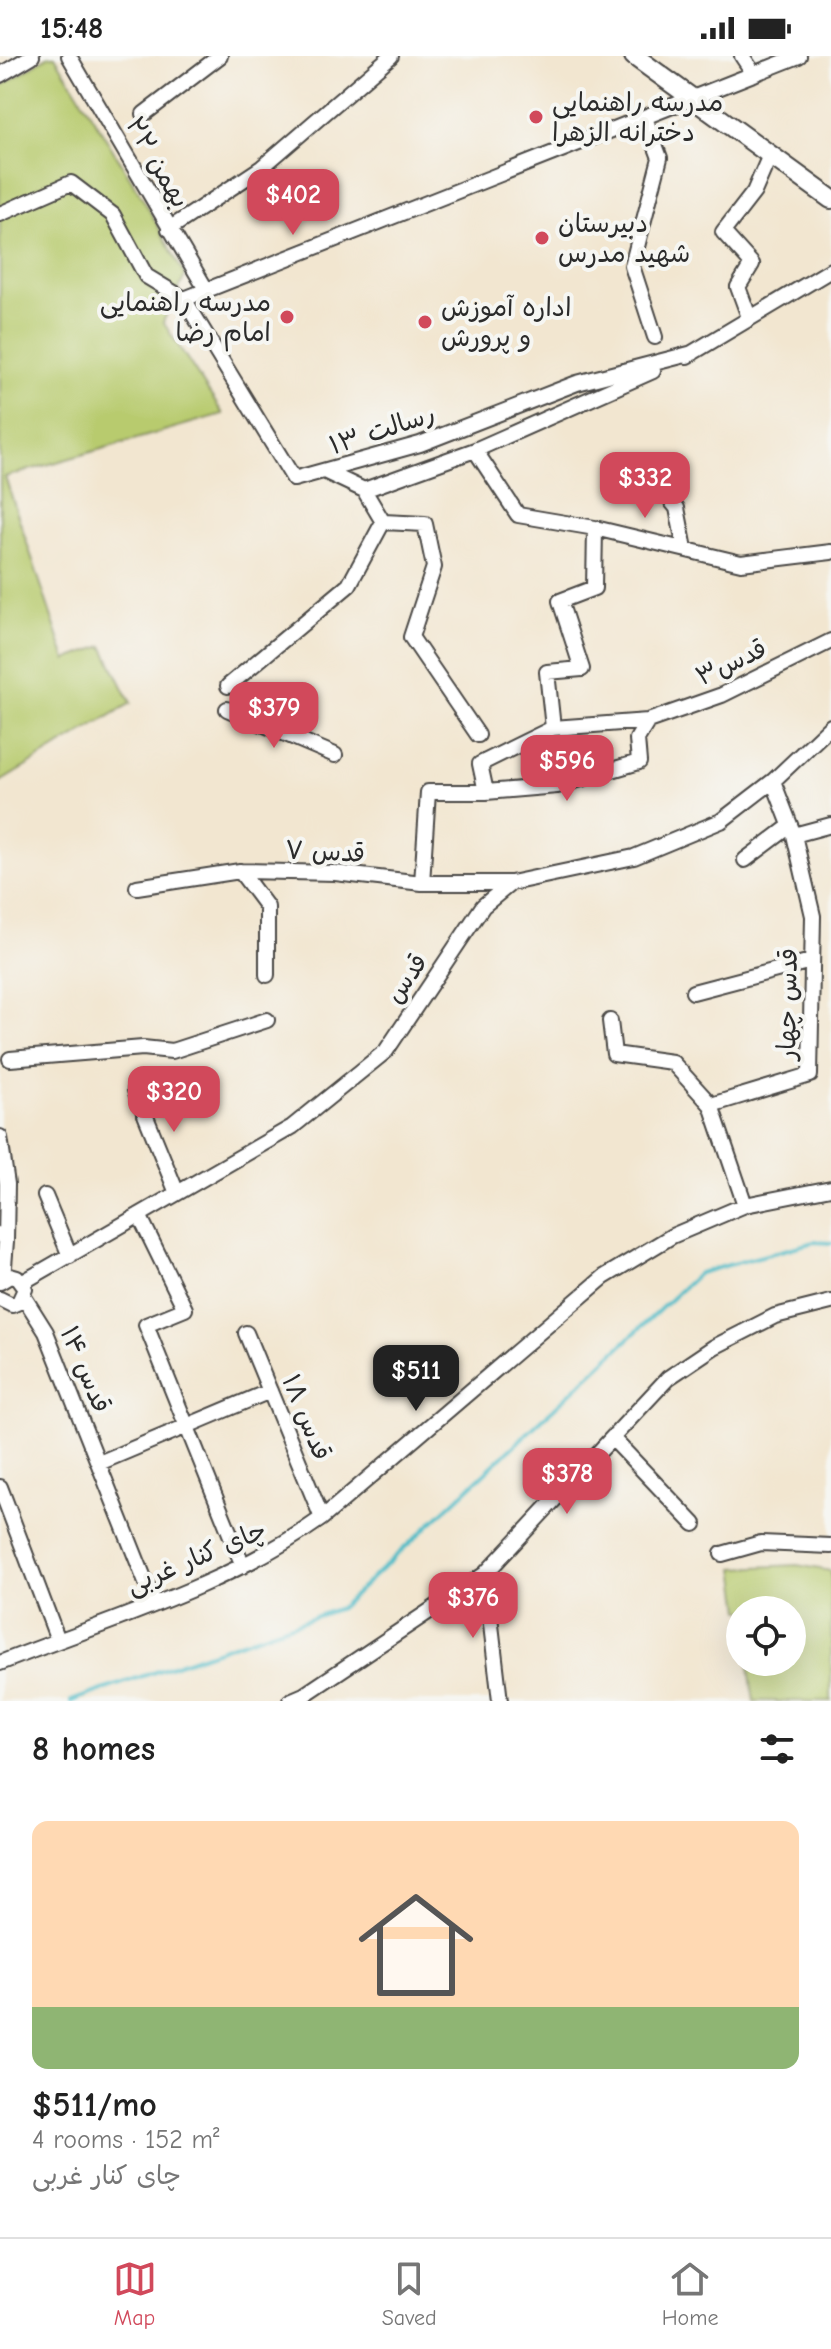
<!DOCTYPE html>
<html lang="en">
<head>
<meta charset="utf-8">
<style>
	body { margin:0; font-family:"Comic Neue","Playpen Sans Arabic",sans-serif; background:#f6f6f6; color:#222; height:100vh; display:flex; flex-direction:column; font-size:30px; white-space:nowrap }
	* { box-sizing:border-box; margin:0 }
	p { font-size:26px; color:#767676 }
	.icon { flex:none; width:44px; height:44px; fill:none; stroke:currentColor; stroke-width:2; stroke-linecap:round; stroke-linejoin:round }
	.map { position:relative; height:1645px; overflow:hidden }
	.panel { display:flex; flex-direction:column; background:#fff; flex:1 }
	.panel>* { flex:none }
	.fabs { position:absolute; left:726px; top:1540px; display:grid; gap:16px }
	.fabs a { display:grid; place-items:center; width:80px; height:80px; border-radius:50%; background:#fff; box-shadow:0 8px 32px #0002; font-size:40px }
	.price { position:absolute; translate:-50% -68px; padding:0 18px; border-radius:16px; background:#d1495b; color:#fff; font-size:26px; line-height:52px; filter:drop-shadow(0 2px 4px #0008) }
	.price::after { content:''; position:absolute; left:50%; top:48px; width:24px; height:18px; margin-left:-12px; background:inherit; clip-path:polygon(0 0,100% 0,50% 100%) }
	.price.active { background:#222; color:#fff }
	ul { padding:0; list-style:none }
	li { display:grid; align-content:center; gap:16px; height:424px; padding:0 32px }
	li span { display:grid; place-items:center; height:248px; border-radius:16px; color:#555 }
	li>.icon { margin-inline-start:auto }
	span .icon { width:144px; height:144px; fill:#fffc; stroke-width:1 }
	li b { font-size:34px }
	h2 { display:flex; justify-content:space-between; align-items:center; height:96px; padding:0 32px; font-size:34px }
	.status { display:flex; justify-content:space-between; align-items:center; height:56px; padding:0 40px; background:#fff; direction:ltr }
	.status svg { height:22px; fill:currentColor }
	.menu { display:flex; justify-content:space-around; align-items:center; height:112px; border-top:2px solid #e0e0e0; background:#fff; font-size:22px; color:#767676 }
	.menu a { display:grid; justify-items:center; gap:4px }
	.menu .active { color:#d1495b }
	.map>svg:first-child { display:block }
	.green { fill:#b8cb6e; stroke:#727b4c; stroke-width:2 }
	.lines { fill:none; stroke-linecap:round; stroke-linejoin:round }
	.stream { stroke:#4fbcc7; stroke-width:4 }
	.minor-casing { stroke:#494744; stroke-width:18 }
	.major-casing { stroke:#494744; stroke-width:22 }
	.minor { stroke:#fff; stroke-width:14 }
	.major { stroke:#fff; stroke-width:18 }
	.poi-dot { fill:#d1495b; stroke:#f6f6f2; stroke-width:3 }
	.labels { text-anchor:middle; stroke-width:8; stroke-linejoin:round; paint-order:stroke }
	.poi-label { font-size:26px; fill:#2b2b2b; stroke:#f6f6f2; text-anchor:start }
	.street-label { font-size:26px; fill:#2b2b2b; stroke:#f6f6f2 }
</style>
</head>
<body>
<div class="status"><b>15:48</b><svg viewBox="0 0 49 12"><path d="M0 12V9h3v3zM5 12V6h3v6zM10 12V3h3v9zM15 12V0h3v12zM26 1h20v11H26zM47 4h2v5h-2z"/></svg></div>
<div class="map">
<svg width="831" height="1645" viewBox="0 0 831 1645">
	<rect width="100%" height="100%" fill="#f6f6f2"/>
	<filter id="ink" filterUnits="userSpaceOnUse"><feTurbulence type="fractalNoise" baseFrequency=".0125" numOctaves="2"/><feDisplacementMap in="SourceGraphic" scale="16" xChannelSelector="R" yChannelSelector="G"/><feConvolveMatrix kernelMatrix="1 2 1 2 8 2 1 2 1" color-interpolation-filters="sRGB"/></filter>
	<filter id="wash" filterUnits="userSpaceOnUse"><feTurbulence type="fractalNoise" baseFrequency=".006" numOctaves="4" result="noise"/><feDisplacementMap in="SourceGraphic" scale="32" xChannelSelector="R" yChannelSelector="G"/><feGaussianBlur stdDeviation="1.8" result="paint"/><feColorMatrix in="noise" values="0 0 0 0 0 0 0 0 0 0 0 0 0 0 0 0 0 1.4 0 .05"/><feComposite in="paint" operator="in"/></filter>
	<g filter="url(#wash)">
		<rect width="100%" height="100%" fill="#f2e6d0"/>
		<path class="green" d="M49 0H55L142 141 185 220 163 266 223 358 5 421 66 604 103 590 131 647 0 726V31Z
			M797 1509 831 1515V1645H754L748 1606H792V1554H741L735 1512Z"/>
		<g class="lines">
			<path class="stream" d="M71 1645 340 1552 699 1217 814 1186 831 1187"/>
		</g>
	</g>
	<g filter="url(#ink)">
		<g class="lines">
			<g class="minor-casing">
				<path id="minor" d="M69 0 207 235
					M742 0 754 18
					M0 19 32 0
					M144 58 220 0
					M645 62 660 102 632 210 655 281
					M0 158 71 127 113 159 146 220 184 243
					M169 173 261 112 391 0
					M749 261 738 231 752 208 723 176 754 136 770 99
					M693 297 577 327 420 388 294 423 184 243 799 0
					M687 300 831 214
					M475 394 518 459 595 472 741 507 831 496
					M326 416 364 434 475 394 653 315
					M672 446 677 452 685 493
					M383 466 425 468 434 511 411 581 478 679
					M228 630 349 529 383 466 364 434
					M227 653 335 699
					M553 672 547 616 582 613 560 545 594 532 595 472
					M486 736 480 708 553 672 648 665 722 639 831 585
					M794 779 831 769
					M745 804 790 770
					M240 815 267 851V919
					M422 827 428 736H486L557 730 639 706 637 683 648 665
					M137 831 240 815 335 817 422 827H511
					M693 936 811 905
					M610 965 614 998 672 1006 711 1049 810 1019 813 860 794 779 773 725
					M10 1003 143 992 172 995 267 964
					M135 1034 177 1137
					M711 1049 745 1149
					M0 1081 7 1128 6 1185 0 1178
					M45 1140 70 1200
					M139 1159 185 1253 146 1269 243 1510
					M3 1223 6 1185
					M0 1226 10 1220 17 1222 25 1233 19 1246 12 1249 0 1243
					M23 1226 292 1071 386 995 483 850 511 827 634 801 721 765 773 725 831 670
					M24 1241 46 1276 154 1547
					M246 1277 322 1462
					M614 1384 694 1468
					M99 1407 270 1335
					M0 1431 58 1584
					M722 1498 761 1487 831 1490
					M485 1518 500 1645
					M0 1607C109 1564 227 1530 322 1462L604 1221 672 1180 745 1149 831 1132
					M290 1645 304 1639 485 1518 668 1322 714 1291 775 1260 831 1246"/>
			</g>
			<g class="major-casing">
				<path id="major" d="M634 0 831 143"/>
			</g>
			<use href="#minor" class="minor"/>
			<use href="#major" class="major"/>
		</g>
	</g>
	<g class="poi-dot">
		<circle cx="536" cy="61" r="8"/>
		<circle cx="542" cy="182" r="8"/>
		<circle cx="287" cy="261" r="8"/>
		<circle cx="425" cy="266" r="8"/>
	</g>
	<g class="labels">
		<g class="poi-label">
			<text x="552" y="55">مدرسه راهنمایی<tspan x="552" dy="30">دخترانه الزهرا</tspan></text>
			<text x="558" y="176">دبیرستان<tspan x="558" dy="30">شهید مدرس</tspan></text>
			<text x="271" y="255" text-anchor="end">مدرسه راهنمایی<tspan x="271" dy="30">امام رضا</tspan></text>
			<text x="441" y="260">اداره آموزش<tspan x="441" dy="30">و پرورش</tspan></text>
		</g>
		<g class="street-label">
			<text transform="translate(158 106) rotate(60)" y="9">۲۲ بهمن</text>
			<text transform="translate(382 373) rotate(-18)" y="9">رسالت ۱۳</text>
			<text transform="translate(731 606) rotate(-25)" y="9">قدس۳</text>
			<text transform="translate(325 795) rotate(3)" y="9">قدس ۷</text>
			<text transform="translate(406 922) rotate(-56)" y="9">قدس</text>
			<text transform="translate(787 948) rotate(-89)" y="9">قدس چهار</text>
			<text transform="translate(86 1313) rotate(67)" y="9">قدس ۱۴</text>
			<text transform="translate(307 1361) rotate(68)" y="9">قدس ۱۸</text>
			<text transform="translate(196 1501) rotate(-23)" y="9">چای کنار غربی</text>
		</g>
	</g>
</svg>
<div class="fabs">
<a><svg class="icon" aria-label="locate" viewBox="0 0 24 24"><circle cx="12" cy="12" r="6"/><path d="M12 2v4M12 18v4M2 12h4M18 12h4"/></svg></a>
</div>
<b class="price" style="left:293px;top:181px">$402</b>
<b class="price" style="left:645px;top:464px">$332</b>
<b class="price" style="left:274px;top:694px">$379</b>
<b class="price" style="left:567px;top:747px">$596</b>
<b class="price" style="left:174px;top:1078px">$320</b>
<b class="price active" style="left:416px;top:1357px">$511</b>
<b class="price" style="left:567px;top:1460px">$378</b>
<b class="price" style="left:473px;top:1584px">$376</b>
</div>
<section class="panel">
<h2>8 homes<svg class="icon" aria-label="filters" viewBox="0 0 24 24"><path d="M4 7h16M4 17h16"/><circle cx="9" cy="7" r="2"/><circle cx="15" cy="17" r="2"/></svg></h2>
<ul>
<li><span style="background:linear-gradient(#ffd9b3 75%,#8fb573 0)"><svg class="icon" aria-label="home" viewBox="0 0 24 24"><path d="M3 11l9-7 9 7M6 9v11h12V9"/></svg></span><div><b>$511/mo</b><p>4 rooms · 152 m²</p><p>چای کنار غربی</p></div></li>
</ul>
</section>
<nav class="menu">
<a class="active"><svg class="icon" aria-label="map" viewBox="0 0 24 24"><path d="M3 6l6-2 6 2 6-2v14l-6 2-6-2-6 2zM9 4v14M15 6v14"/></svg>Map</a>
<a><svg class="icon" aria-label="saved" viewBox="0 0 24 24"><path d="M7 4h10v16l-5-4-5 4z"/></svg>Saved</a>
<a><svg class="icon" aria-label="home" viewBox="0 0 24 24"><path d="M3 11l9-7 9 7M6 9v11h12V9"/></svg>Home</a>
</nav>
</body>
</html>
